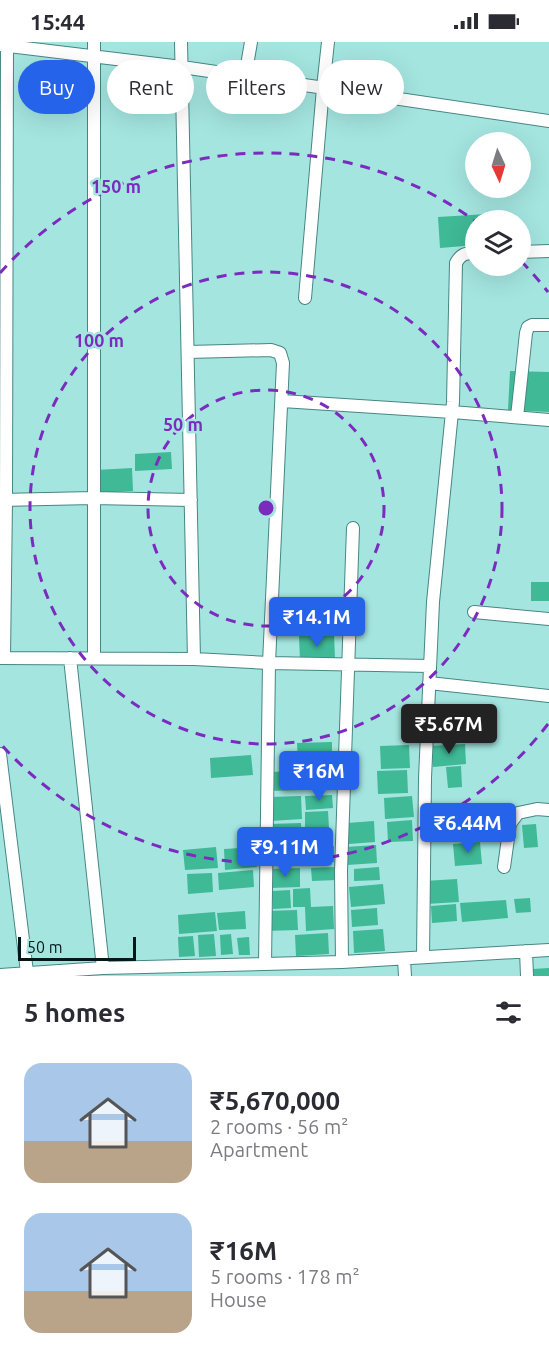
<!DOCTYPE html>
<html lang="en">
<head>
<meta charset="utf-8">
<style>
	body { margin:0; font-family:Ubuntu,sans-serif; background:#f2f2f3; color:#2b2b33; height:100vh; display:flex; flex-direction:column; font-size:22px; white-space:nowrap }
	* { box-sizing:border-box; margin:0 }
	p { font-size:20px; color:#7c7c81 }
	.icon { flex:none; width:33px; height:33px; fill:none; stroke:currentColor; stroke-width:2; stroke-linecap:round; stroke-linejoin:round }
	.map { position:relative; height:934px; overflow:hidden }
	.panel { display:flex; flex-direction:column; background:#fff; flex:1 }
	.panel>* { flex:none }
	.banner { position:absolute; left:18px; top:18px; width:513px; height:54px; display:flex; gap:12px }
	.needle { width:39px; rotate:176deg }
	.fabs { position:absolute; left:465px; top:90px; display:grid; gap:12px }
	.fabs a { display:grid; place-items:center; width:66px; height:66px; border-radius:50%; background:#fff; box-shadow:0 6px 24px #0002; font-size:30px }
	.scale { position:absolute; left:18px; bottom:15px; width:118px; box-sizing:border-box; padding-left:6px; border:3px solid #001918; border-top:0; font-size:16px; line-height:21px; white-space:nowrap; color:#001918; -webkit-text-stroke:4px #a4e5e0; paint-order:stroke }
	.price { position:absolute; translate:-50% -51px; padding:0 14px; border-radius:6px; background:#2563eb; color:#fff; font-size:20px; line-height:39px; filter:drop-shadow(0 2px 3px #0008) }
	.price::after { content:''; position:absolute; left:50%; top:36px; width:18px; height:14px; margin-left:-9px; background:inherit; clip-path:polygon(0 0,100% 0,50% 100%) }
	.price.on { background:#222; color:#fff }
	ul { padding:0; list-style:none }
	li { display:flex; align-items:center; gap:18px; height:150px; padding:0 24px }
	li span { display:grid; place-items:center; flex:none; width:168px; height:120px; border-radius:18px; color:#555 }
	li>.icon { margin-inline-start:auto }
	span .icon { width:72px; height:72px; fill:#fffc; stroke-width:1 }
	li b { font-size:26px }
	h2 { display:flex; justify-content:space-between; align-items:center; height:72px; padding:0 24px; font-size:26px }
	.tag { padding:0 21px; border-radius:27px; background:#fff; box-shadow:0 6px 24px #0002; font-size:21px; line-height:54px }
	.tag.on { background:#2563eb; color:#fff }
	.status { display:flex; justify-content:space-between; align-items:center; height:42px; padding:0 30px; background:#fff; direction:ltr }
	.status svg { height:16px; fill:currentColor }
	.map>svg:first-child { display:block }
	.building { fill:#3fb996 }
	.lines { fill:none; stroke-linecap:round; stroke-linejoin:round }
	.minor-casing { stroke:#478682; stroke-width:14 }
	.minor { stroke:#fff; stroke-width:12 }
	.ring { fill:none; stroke:#7b2cbf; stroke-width:3; stroke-dasharray:10 8 }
	.centre { fill:#7b2cbf; stroke:#a4e5e0; stroke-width:3 }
	.ring-label { font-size:18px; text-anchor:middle; font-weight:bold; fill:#7b2cbf; stroke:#a4e5e0; stroke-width:5; stroke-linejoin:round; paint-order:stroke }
</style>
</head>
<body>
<div class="status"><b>15:44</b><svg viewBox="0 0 49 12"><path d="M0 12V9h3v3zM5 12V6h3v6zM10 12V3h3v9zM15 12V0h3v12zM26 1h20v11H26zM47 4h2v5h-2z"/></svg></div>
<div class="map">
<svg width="549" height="934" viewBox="0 0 549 934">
	<rect width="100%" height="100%" fill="#a4e5e0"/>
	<path class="building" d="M487 172V178H476V203L440 206 438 175Z
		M510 329 549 330V370L508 368Z
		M171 410 172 427 135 429V412Z
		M132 426 133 449 97 451 96 428Z
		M531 540H549V559H531Z
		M334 592 335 617 300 619 299 594Z
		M332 700V719L298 721 297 701Z
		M465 702 466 722 433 725 431 704Z
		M409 703 410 726 381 727 380 704Z
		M251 713 253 733 211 736 210 716Z
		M325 721 326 742 302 743 301 722Z
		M461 724 462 745 448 746 446 725Z
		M407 728 408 751 378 752 377 729Z
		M297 729 298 748 270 749 269 730Z
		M332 753 333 766 306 768 305 754Z
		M301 754 302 777 271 779 270 755Z
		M412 754 414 775 385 777 384 756Z
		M328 769 329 786H305V770Z
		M459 774 461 797 431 799 429 776Z
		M412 778 413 799 388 800 387 780Z
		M374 779 375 800 349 802 347 781Z
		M301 781 302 802 271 803 270 782Z
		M536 782 538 805 524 806 522 783Z
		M331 787V800L305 801V788Z
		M480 800 482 822 455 824 453 802Z
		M376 803 377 821 347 823 345 805Z
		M301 804H313V822H301Z
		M334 804V820H324L323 805Z
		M216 805 218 826 185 828 183 808Z
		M256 805 257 825 225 828 224 807Z
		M337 825V838L312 839 311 826Z
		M379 825 380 838 354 839V827Z
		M300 826V845L270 846 269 827Z
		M253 828 254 845 219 848 218 831Z
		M212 831 213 850 188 852 187 832Z
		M457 837 459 860 426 862 424 839Z
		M383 842 385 862 351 865 349 845Z
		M310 846 311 865 333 864 334 887 306 889 305 865H293V847Z
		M290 848 291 866 273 867 272 849Z
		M530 856 531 870 516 871 514 857Z
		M506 858 508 876 462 880 460 861Z
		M456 862 457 879 432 881 431 864Z
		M377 866 378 883 352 885 351 868Z
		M297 868 298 888 265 889V869Z
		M245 869 246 887 219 888 217 871Z
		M215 870 217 889 179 892 178 873Z
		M383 887 385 909 354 911 353 889Z
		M328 891 329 912 296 914 295 893Z
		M214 892 216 914 199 915 198 893Z
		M231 892 233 912 221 913 220 893Z
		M193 894 195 914 179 915 178 895Z
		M249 895 250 913H239L237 896Z
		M549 926V934H534L533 927Z"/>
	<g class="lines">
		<g class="minor-casing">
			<path id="minor" d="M94 0V616
				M181 0 194 617
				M0 3 182 25 549 79
				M245 35 251 0
				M520 210 549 209
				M305 256 323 46 328 0
				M188 310 271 308 280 311 283 321 269 621 265 922
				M282 359 452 370 549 378
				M517 375 526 291 528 285 532 283H549
				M0 458 93 456 191 458
				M474 570 549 577
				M0 616 194 617 269 621 430 624
				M4 616 6 458 7 4
				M70 616 103 926
				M429 641 549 654
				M0 712 27 930
				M504 825 510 782 518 771 537 767 549 768
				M526 909 527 934
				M423 915 425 736 433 560 453 360 456 221C461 212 465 211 476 211
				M404 917 405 934
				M342 920 341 829 353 486
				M0 933 103 926 342 920 549 908"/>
		</g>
		<use href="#minor" class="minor"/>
	</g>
	<g class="ring">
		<circle cx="266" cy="466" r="118"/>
		<circle cx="266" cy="466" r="236"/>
		<path d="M548 682A355 355 0 0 1 0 701M0 231A355 355 0 0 1 475 179M521 219A355 355 0 0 1 548 250"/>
	</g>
	<circle cx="266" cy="466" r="9" class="centre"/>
	<g class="ring-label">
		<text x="116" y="151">150 m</text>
		<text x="99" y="305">100 m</text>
		<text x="183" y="389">50 m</text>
	</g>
</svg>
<div class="fabs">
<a><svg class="needle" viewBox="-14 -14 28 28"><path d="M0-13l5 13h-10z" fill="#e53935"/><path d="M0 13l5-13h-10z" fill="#7c7c81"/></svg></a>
<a><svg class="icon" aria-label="layers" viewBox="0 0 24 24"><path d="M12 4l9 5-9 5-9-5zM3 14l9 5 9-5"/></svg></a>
</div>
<div class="scale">50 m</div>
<b class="price" style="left:317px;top:606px">₹14.1M</b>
<b class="price on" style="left:449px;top:713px">₹5.67M</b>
<b class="price" style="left:319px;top:760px">₹16M</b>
<b class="price" style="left:468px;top:812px">₹6.44M</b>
<b class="price" style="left:285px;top:836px">₹9.11M</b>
<div class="banner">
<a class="tag on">Buy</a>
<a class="tag">Rent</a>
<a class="tag">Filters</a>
<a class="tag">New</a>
</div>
</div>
<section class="panel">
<h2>5 homes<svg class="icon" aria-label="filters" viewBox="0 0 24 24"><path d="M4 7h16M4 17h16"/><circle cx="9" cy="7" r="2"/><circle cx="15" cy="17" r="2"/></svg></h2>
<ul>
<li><span style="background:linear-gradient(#a9c7e8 65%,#b9a48a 0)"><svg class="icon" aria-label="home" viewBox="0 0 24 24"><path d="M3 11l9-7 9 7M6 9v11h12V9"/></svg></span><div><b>₹5,670,000</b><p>2 rooms · 56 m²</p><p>Apartment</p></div></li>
<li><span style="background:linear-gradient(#a9c7e8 65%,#b9a48a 0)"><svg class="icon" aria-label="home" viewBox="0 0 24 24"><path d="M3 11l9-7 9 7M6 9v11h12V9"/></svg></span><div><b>₹16M</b><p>5 rooms · 178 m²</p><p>House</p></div></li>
</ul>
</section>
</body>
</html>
